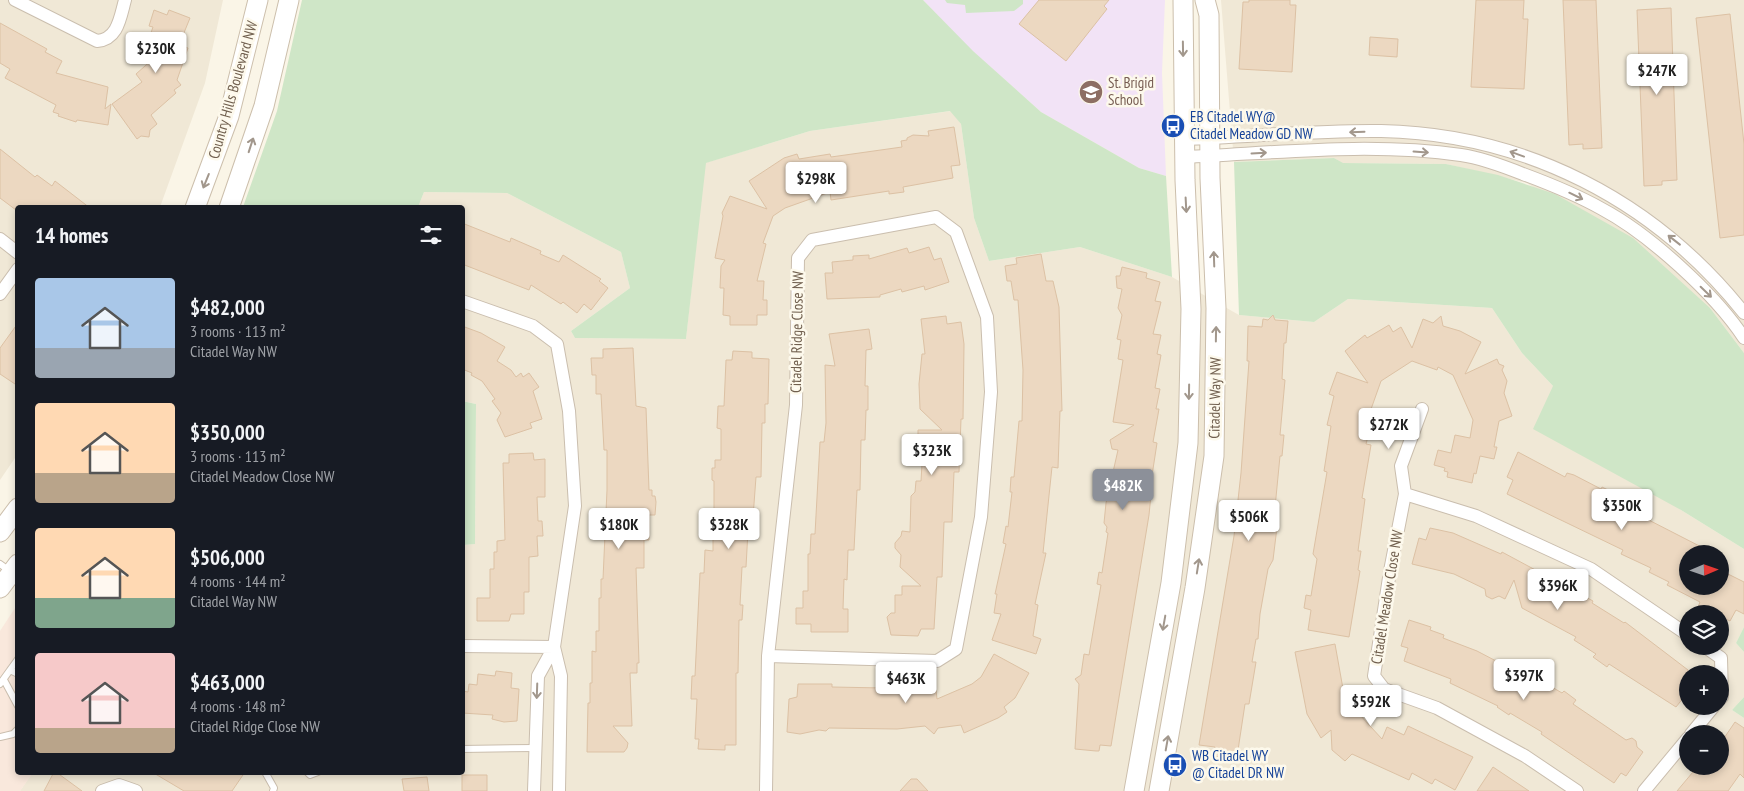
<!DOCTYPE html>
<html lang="en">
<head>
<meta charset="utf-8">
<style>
	body { margin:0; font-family:"PT Sans Narrow",sans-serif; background:#242831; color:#f1f3f6; height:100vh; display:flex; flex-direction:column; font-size:19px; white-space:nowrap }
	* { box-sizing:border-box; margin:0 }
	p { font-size:16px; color:#9ea1a6 }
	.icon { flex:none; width:28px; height:28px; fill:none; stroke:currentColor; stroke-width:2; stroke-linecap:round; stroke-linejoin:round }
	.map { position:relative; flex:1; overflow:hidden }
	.sheet { position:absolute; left:15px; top:205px; width:450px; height:570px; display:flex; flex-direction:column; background:#171b24; border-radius:5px; box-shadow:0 2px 8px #0003 }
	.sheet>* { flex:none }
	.needle { width:32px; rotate:88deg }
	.fabs { position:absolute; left:1679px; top:545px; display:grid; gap:10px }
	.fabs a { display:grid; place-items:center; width:50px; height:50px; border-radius:50%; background:#171b24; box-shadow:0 2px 8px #0003; font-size:25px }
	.price { position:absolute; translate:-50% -42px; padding:0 11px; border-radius:5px; background:#fff; color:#222; font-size:16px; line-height:32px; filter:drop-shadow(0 1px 2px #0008) }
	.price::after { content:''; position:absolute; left:50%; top:30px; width:15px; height:11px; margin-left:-8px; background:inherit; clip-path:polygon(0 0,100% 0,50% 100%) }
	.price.active { background:#8c9099; color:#fff }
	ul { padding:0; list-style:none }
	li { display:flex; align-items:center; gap:15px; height:125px; padding:0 20px }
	li span { display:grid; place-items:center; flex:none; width:140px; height:100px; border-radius:5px; color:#555 }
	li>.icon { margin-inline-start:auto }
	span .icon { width:60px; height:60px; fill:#fffc; stroke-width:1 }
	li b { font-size:21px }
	h2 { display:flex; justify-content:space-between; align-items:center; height:60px; padding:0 20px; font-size:21px }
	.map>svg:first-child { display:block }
	.residential { fill:#f0e8d6; fill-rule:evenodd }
	.commercial { fill:#f9e8dc }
	.education { fill:#f2e3f6 }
	.green { fill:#cfe6c7 }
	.building { fill:#ecd8c1; stroke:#dcc1a4 }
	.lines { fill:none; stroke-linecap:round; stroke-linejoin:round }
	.lane-casing { stroke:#cabeae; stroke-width:8 }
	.street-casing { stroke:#cabeae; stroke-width:14 }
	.secondary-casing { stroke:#ccbfac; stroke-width:21 }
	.lane { stroke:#fff; stroke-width:6 }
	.street { stroke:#fff; stroke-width:12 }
	.secondary { stroke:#fff; stroke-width:19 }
	.oneway { stroke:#a2978c }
	.labels { text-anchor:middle; stroke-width:5; stroke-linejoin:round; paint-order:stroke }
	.education-label { font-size:15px; fill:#785e54; stroke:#fdf9ec; text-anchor:start }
	.street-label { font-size:15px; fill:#705f4e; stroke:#fdf9ec }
	.transit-label { font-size:15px; fill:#164399; stroke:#fdf9ec; text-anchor:start }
</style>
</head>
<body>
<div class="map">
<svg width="1744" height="791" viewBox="0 0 1744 791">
	<rect width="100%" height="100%" fill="#faf5e7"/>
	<path class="residential" d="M0 0H223L205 83 160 207 18 208 17 455 0 480Z
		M1221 0H1744V353L1710 308 1527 183 1446 164 1342 163 1334 158 1234 162Z
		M951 111 961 124 974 218 989 261 1080 247 1172 277 1239 315 1314 322 1348 299 1492 308 1522 353 1553 386 1681 510 1744 549V627L1736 643 1744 652V697L1732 710 1744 718V791H20L33 772H462V545L475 544 476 404 463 401 462 208 418 207 424 192 507 193 621 252 630 288 571 331 575 338 686 339 705 163 810 131ZM1688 554H1720V586H1688ZM1688 614H1720V646H1688ZM1688 674H1720V706H1688ZM1688 734H1720V766H1688Z"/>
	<path class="commercial" d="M17 605 18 772 33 773 20 791H0V631Z"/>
	<path class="education" d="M923 0H1165L1162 73 1166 176 1139 168 1041 112 968 47Z"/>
	<path class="green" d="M302 0H923L973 51 1041 112 1139 168 1166 176 1172 277 1080 247 989 261 974 218 961 124 950 111 810 131 706 163 686 339 575 338 571 331 630 288 621 252 507 193 424 192 418 207H243L277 111Z
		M945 0H1023V4L1014 11 966 13 965 5 947 3Z
		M1334 158 1343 163 1446 164 1498 175 1555 194 1633 238 1710 308 1744 353V549L1681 510 1533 429 1553 386 1522 353 1492 308 1348 299 1314 322 1239 315 1234 162Z
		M462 401 476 404 475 544 463 545Z
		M1744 627V652L1736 643Z
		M1744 697V718L1732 710Z"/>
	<path class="building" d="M1039 0H1109L1104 6 1107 9 1066 61 1019 24Z
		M1249 0H1290V5H1296L1292 72 1239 69 1243 2H1249Z
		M1476 0H1524L1523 19H1528L1524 89 1471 87Z
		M1563 0H1596L1602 148 1583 149V144L1569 145Z
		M1671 8 1677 180 1662 181V185L1644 186 1637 10Z
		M154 10 167 15 169 10 190 18 179 45 188 48 177 80 181 85 174 90 176 93 151 115 157 124 150 130 149 137 141 136 137 139 112 104 142 82 136 74 163 50 147 44 153 27 149 26Z
		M1730 14 1744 144V235L1720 238 1696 18Z
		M0 23 47 49 45 52 62 61 56 73 108 87 105 109 111 104 108 125 77 120 76 122 58 116 59 114 53 112 56 105 5 78 10 69 0 63Z
		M1370 37 1398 39 1397 57 1369 55Z
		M954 127 960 165 951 166 953 178 903 187 904 192 889 194V191L831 200 830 192 785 208 773 216 763 243 766 244 757 281H764L763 300H767V315H757V325H730V316L723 315 724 288H720L721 266 725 260 715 258 723 216 722 213 730 196 767 209 749 181 784 158 797 154 799 159 830 154 831 157 902 147 901 141 907 140V138L913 135 929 136 928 131Z
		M0 149 35 177 37 175 52 186 55 181 90 208H18L16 210 0 198Z
		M462 223 510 242 511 238 541 251 540 254 559 262 563 255 601 279 599 281 608 288 591 310 584 304 577 313 563 302 561 304 531 285 529 290 462 264Z
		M929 247 934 260 941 258 949 282 925 290 924 286 902 292 901 289 880 295V297L827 299 825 273H833L832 262 853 260V256L869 255V259L907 248 909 253Z
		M1041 254 1046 281H1053L1059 307 1062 411H1060L1058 468 1052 467 1043 553H1046L1035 604 1038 605 1033 636 1041 639 1036 654 992 640 1001 614 994 613 997 594H995L1006 544 1003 543 1006 526 1008 527 1012 492H1010L1011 477H1014L1019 421H1022L1023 370 1018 300H1014L1011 281H1007L1005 266 1017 264 1016 258Z
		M1122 267 1147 273 1146 278 1160 282 1155 301 1161 302 1153 334 1161 335 1157 354 1161 355 1155 388 1160 389 1156 409H1159L1153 442 1157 443 1149 495H1151L1149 515 1111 746 1100 745 1099 751H1096L1075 749 1079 684 1075 679 1081 675 1084 654 1089 655 1101 585 1097 584 1099 572 1102 573 1108 533 1106 532 1107 527 1104 523 1106 503 1118 450 1112 449 1110 440 1134 425 1113 422 1123 360 1118 359 1121 340 1117 339 1122 315 1118 308 1122 289 1117 288 1116 276H1120Z
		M1273 315 1275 320 1288 321 1286 343H1284L1282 379 1285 380 1280 435H1284L1282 456H1280L1274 518 1278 519 1273 560 1268 569 1260 614 1258 639H1256L1252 662H1256L1249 704H1245L1238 750H1236L1235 759 1213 756 1215 747 1199 745 1234 536 1241 473 1249 361H1247L1248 326 1262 327 1263 319 1268 320Z
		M946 316 947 324 961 322 964 344 963 419H961L959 472H954L952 522H944L942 577H937L934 629H921L918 636 891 635 887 617 891 613H895V595H902V586H921L900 567 901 555 895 548V543L901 536 902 531 910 532 911 496 915 492 916 481H921L922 464 917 460 937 441H918V430H942L920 409 919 384 922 354H925L921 319Z
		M1441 316 1443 326 1460 331 1481 342 1465 374 1497 359 1499 364 1504 366 1502 370 1507 381 1504 393 1512 416 1499 421 1494 447H1497L1494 459 1480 456 1476 474 1474 473 1472 483 1447 477 1448 472 1444 471 1445 468 1434 465 1438 450 1451 453 1455 435 1470 438 1473 420 1453 375 1438 367 1437 370 1412 361 1381 381 1370 412 1374 413 1366 444 1371 445 1362 498 1365 499 1358 551H1361L1358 570 1360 571 1349 637 1308 630 1311 610 1304 608 1306 595 1311 596 1317 559 1313 554 1327 472 1324 471 1331 426 1327 425 1334 396 1329 394 1337 372 1368 383 1345 351 1365 335 1367 338 1389 325 1393 332 1401 327 1412 348 1423 319 1433 323Z
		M18 323V386L0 374V348Z
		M462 326 481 333 505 347 497 361 511 370 516 377 521 373 523 377 529 373 539 387 533 391 542 419 530 423 532 428 505 437 497 420 501 413 492 401 495 399 482 381 471 375 472 373 462 369Z
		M869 329 872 349 866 350 865 386H868V410H866L865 440H861L860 490H857L854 550H848L847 580 844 579 843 609H848V632H811V624H796V608H803V591H808V554H810L811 534H815L820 442H824L826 423 825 365 835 366 829 334Z
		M633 348 636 406 646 408 649 490H652V496H655L656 502 655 515H649V540H644V568H636L639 663H637V673H630L632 726H613L628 743 627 748 624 752H587L588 703H590V683H592V651L596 652V631H599V598H601V579H603L607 490V450H604L601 394H596V375H592L591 358H603V349Z
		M733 351 752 352V358L769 359 768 404H765V423H762L761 477H756L752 531H748L746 567H742L740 605H743L742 620H739L738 673H736V745H725V750L698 749 699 739H695L697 699H691L692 676H695L700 573H704L705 550 713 551V527L709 522 714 518V481L712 480V468H715V460H721V429L717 428 718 406H724L726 360H732Z
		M1518 452 1565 477 1567 473 1574 475 1601 489 1602 487 1630 501V506L1639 510 1637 514 1715 554H1688V586H1720V570L1744 582V614L1736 610 1730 621 1720 616V614H1712L1698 607 1700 602 1667 585 1669 582 1649 572 1651 568 1621 554 1623 550 1507 494 1513 480 1507 477Z
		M533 453 534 460 545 459V497H537L538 521H542L543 536H537L538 556 529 557V592H524V614H511L509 621H477V598H490V569H494V552H497V541L505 540 503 463H509V454Z
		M1430 528 1453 533 1501 554 1502 552 1593 601 1592 603 1624 623 1625 622 1688 670V692L1676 707 1609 664 1607 667 1593 657 1596 654 1574 640 1576 637 1522 608 1514 580 1505 599 1499 596 1492 599 1486 596 1485 589 1454 574 1412 564 1419 538 1426 540Z
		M1409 620 1431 627 1430 630 1444 635 1443 638 1477 651 1538 683 1540 680 1562 693 1564 691 1576 700 1573 704 1626 740 1632 738 1636 741 1637 747 1643 752 1626 776 1621 773 1614 783 1541 734 1542 732 1510 713 1509 715 1497 707 1498 706 1450 683 1451 679 1404 661 1408 648 1401 646Z
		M1335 644 1345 700 1357 716 1359 714 1382 739 1387 727 1404 735 1408 726 1473 757 1455 790 1435 779 1432 784 1412 773 1409 780 1352 754 1345 761 1332 750 1331 730 1321 738 1307 714 1295 652Z
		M994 654 1029 673 1015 698 1004 707 1007 712 998 718 964 733 961 725 938 728 934 734 925 726 897 729 829 728 826 731 819 730 800 734 787 732 789 699 797 697 798 684H832V687L884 688V693L916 689V693L936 690 937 699 972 684 981 677Z
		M496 671 512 673 511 688 519 689 517 721 504 722 492 719 493 715 462 713V691L468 692 469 684 477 685 478 674 495 676Z
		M1735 722 1744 728V778L1740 774 1728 791H1677L1698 766H1720V744Z
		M1493 767 1529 791H1477Z
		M54 772H56L82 791H44Z
		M152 772H245L232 791H184Z
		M462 775H487V791H462Z
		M427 777 429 791H404L402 779Z
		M911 779H917L928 791H900Z"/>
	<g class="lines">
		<g class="lane-casing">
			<path id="lane" d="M0 564 11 572
				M10 670 18 674
				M4 680 18 706
				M0 684 18 659
				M0 737 13 734 18 729
				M462 749 535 748
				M265 772 274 788 273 791
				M307 772 310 775 318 772"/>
		</g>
		<g class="street-casing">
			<path id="street" d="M15 0 97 41C118 39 120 18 125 0
				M1184 139C1249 137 1316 130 1381 131 1525 134 1654 200 1744 313
				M1185 157C1276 153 1370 142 1461 155 1482 158 1503 166 1523 174 1550 184 1577 195 1602 209 1649 234 1715 294 1744 338
				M0 239 18 253
				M0 294 18 269
				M462 301 533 326 557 344 569 411 575 506 554 647 538 676 534 791
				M1405 494 1401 466 1422 409
				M462 646 554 647
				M1704 646 1721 658 1722 697 1720 699
				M554 647 561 676 559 791
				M1691 734 1714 706
				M102 791 119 785 136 791
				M766 791 768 656 796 405 798 258 812 240 936 217 956 232 987 317 991 392 981 517 956 649 937 661 768 656
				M1577 791 1525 756 1437 708 1384 689 1374 676 1390 571 1405 494 1476 516 1591 569 1688 635
				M1644 791 1688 738"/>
		</g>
		<g class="secondary-casing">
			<path id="secondary" d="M195 208 229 116 258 0
				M229 208 264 106 289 0
				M0 532 18 508
				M0 588 18 564
				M1134 791 1171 583 1188 443 1191 309 1185 180 1183 0
				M1159 791 1195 588 1214 456 1216 308 1210 178 1209 15 1205 0"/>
		</g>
		<use href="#lane" class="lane"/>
		<use href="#street" class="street"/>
		<use href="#secondary" class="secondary"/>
	</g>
	<defs><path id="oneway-shaft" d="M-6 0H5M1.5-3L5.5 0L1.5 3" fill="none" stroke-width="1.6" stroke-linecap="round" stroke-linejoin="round" transform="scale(1.25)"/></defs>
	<g class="oneway">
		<use href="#oneway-shaft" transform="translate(1183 49) rotate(89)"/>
		<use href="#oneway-shaft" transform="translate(1357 132) rotate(178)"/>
		<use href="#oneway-shaft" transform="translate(251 145) rotate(-72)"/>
		<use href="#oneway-shaft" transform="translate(1421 152) rotate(4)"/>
		<use href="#oneway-shaft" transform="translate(1259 153) rotate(-3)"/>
		<use href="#oneway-shaft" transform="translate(1517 154) rotate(-160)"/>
		<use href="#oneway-shaft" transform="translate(206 181) rotate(112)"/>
		<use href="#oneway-shaft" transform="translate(1576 196) rotate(26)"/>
		<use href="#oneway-shaft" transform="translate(1186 205) rotate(87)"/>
		<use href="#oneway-shaft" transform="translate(1674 240) rotate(-142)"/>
		<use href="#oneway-shaft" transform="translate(1214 259) rotate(-92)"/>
		<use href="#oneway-shaft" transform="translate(1706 292) rotate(44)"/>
		<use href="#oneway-shaft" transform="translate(1216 334) rotate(-89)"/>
		<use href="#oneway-shaft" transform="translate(1189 392) rotate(91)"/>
		<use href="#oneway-shaft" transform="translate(1198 566) rotate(-81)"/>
		<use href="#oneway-shaft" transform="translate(1164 623) rotate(100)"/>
		<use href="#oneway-shaft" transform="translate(537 691) rotate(92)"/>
		<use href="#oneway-shaft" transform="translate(1167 743) rotate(-80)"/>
	</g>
	<defs>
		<g id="school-disc" transform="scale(1.25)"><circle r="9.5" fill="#8d6e63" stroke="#fdf9ec"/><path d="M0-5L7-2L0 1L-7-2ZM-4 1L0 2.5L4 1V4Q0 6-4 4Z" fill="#fff"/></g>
		<g id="bus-disc" transform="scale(1.25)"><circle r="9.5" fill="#1a4fb4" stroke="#fdf9ec"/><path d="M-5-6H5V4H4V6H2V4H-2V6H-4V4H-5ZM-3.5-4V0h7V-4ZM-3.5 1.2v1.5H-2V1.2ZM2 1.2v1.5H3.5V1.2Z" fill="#fff"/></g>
	</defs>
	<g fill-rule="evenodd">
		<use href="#school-disc" x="1091" y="92"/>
		<use href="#bus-disc" x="1173" y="126"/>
		<use href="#bus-disc" x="1175" y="765"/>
	</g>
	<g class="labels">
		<g class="education-label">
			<text x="1108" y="88">St. Brigid<tspan x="1108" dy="17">School</tspan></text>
		</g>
		<g class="street-label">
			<text transform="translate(233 90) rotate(-74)" y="5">Country Hills Boulevard NW</text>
			<text transform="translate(797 332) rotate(-89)" y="5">Citadel Ridge Close NW</text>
			<text transform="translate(1215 398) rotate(-89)" y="5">Citadel Way NW</text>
			<text transform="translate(1387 597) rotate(-81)" y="5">Citadel Meadow Close NW</text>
		</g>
		<g class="transit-label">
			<text x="1190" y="122">EB Citadel WY@<tspan x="1190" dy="17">Citadel Meadow GD NW</tspan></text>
			<text x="1192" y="761">WB Citadel WY<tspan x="1192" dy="17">@ Citadel DR NW</tspan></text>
		</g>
	</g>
</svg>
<div class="fabs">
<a><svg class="needle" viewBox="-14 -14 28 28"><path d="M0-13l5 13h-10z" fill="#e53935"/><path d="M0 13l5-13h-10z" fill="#9ea1a6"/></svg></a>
<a><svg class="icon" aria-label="layers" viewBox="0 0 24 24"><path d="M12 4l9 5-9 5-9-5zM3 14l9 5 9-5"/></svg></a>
<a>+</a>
<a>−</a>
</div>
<b class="price" style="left:156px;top:74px">$230K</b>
<b class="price" style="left:1657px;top:96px">$247K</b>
<b class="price" style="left:816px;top:204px">$298K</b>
<b class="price" style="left:1389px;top:450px">$272K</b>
<b class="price" style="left:932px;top:476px">$323K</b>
<b class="price active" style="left:1123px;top:511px">$482K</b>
<b class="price" style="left:1622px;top:531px">$350K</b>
<b class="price" style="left:1249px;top:542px">$506K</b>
<b class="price" style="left:619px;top:550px">$180K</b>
<b class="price" style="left:729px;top:550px">$328K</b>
<b class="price" style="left:1558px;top:611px">$396K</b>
<b class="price" style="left:1524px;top:701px">$397K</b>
<b class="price" style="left:906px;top:704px">$463K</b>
<b class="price" style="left:1371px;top:727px">$592K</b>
<section class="sheet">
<h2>14 homes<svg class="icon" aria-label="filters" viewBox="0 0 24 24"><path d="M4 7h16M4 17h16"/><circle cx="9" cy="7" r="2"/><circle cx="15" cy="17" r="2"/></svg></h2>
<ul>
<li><span style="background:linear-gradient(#a9c7e8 70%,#9aa5b1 0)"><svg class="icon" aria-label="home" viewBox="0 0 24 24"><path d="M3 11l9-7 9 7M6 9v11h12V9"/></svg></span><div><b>$482,000</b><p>3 rooms · 113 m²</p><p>Citadel Way NW</p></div></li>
<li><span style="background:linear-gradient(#ffd9b3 70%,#b9a48a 0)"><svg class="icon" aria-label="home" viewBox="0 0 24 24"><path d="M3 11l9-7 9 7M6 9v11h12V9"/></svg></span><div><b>$350,000</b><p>3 rooms · 113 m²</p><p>Citadel Meadow Close NW</p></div></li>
<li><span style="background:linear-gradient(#ffd9b3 70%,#7fa58c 0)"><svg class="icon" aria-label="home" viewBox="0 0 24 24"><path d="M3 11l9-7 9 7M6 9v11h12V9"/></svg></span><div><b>$506,000</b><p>4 rooms · 144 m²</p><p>Citadel Way NW</p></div></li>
<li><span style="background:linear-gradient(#f6c9c9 75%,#b9a48a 0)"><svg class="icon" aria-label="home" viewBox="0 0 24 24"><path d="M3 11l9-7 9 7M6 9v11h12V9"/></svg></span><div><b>$463,000</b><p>4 rooms · 148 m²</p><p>Citadel Ridge Close NW</p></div></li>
</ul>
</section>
</div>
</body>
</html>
